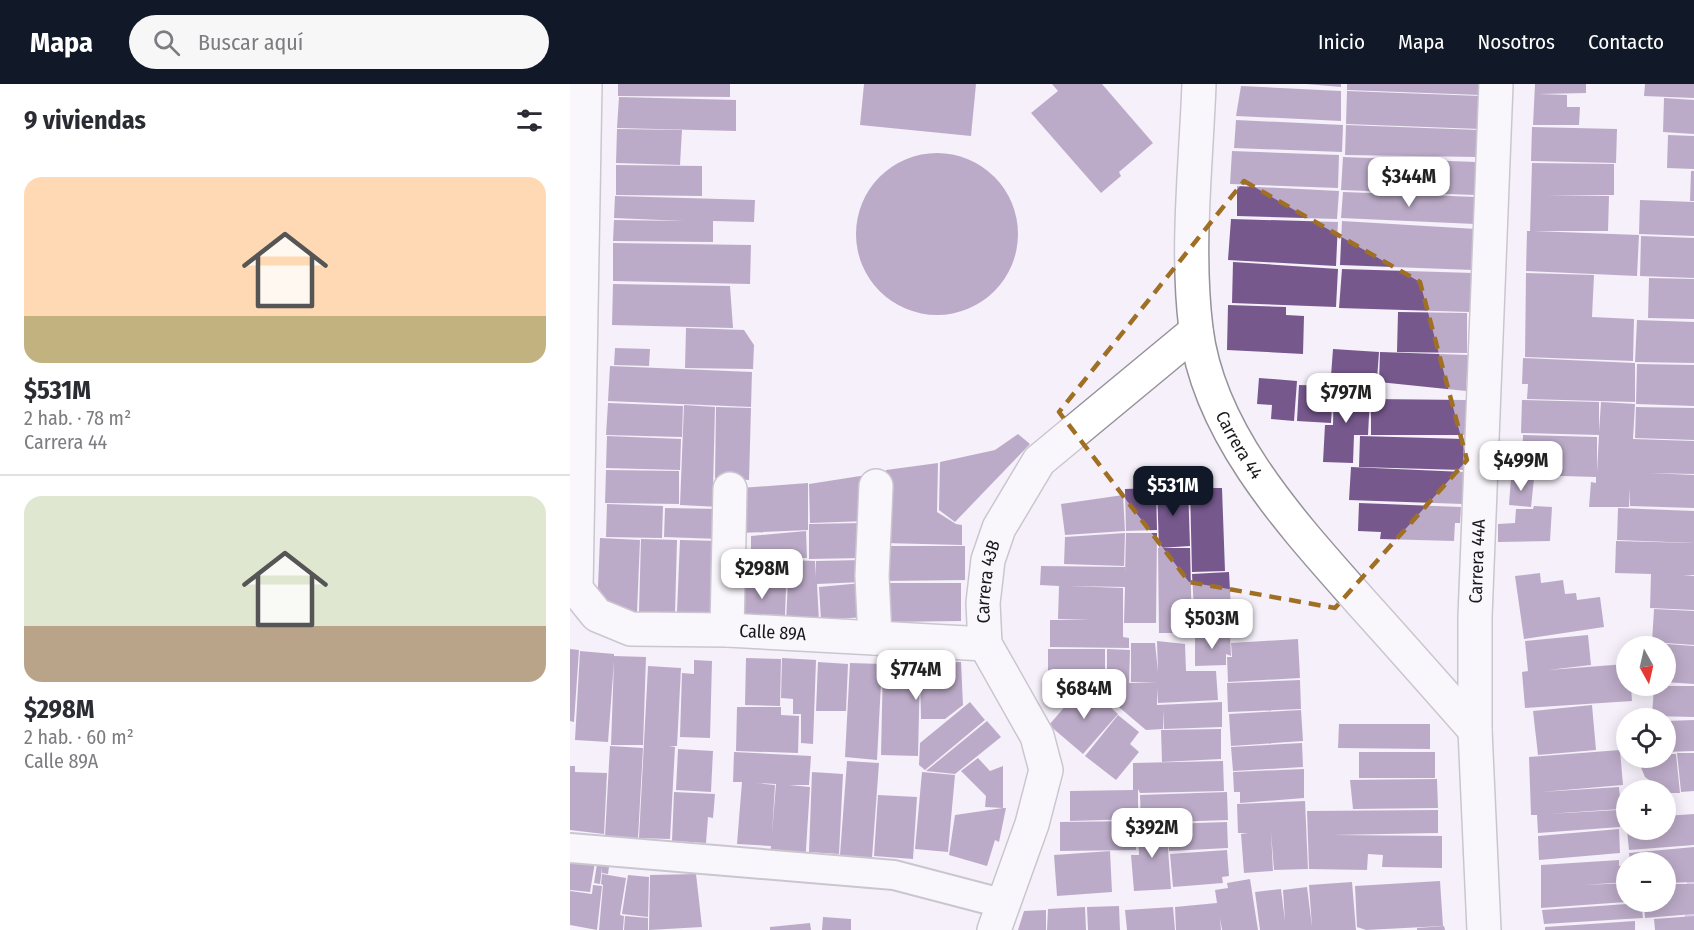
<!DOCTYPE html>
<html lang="es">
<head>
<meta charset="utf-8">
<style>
	body { margin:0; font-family:"Fira Sans Condensed",sans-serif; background:#f7f7f7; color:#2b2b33; height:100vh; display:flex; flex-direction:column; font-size:22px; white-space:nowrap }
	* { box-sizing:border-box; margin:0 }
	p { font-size:20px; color:#7c7c81 }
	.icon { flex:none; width:33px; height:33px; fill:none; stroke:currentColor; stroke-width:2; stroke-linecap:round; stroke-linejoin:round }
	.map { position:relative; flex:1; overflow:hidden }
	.side { display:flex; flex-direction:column; background:#fff; width:570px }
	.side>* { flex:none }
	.needle { width:39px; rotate:172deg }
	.fabs { position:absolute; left:1046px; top:552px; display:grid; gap:12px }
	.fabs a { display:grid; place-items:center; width:60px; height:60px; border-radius:50%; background:#fff; box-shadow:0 3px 15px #0003; font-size:30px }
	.price { position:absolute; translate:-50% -51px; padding:0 14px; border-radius:12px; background:#fff; color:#222; font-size:20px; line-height:39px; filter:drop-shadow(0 2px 3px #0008) }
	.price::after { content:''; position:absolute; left:50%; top:36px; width:18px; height:14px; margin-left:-9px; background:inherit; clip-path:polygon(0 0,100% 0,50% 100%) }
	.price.on { background:#111827; color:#fff }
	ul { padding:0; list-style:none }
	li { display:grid; align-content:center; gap:12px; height:318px; padding:0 24px }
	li+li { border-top:2px solid #e1e1e2 }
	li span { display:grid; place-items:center; height:186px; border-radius:18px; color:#555 }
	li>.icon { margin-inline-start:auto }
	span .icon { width:108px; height:108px; fill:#fffc; stroke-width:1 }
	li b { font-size:26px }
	h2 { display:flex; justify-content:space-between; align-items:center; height:72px; padding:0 24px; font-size:26px }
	header { display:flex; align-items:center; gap:36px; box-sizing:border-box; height:84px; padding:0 30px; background:#111827; color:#fff }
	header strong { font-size:28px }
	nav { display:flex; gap:33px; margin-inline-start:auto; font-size:21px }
	.search { width:420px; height:54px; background:#f7f7f7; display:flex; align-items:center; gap:15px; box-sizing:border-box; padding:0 21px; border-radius:33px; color:#7c7c81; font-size:22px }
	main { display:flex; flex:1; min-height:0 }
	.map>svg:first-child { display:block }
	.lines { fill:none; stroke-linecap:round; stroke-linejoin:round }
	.stream { stroke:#c3a4de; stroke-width:10 }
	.building { fill:#76588d; fill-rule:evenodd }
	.pedestrian-casing { stroke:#96929b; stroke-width:32 }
	.minor-casing { stroke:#96929b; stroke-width:36 }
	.pedestrian { stroke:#fff; stroke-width:28 }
	.minor { stroke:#fff; stroke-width:33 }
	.marked { fill:none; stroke:#9f6f23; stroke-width:4.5; stroke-dasharray:12 8; stroke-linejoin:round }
	.labels { text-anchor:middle; stroke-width:4.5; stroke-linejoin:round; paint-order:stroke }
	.street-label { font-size:18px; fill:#19171a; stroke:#fff }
</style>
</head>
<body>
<header>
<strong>Mapa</strong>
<div class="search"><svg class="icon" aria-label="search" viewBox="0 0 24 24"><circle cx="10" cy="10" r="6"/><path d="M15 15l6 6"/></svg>Buscar aquí</div>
<nav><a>Inicio</a><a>Mapa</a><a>Nosotros</a><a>Contacto</a></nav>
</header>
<main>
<section class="side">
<h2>9 viviendas<svg class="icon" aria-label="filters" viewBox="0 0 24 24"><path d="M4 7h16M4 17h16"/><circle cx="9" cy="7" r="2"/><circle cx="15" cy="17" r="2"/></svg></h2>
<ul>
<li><span style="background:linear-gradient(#ffd9b3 75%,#c2b280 0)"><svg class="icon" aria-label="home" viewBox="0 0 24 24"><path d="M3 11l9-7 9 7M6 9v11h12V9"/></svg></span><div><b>$531M</b><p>2 hab. · 78 m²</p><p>Carrera 44</p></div></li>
<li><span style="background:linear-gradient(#dfe7d0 70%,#b9a48a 0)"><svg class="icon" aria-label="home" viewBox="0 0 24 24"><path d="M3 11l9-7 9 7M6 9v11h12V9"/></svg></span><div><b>$298M</b><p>2 hab. · 60 m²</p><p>Calle 89A</p></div></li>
</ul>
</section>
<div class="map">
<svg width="1124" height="846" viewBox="0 0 1124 846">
	<rect width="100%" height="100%" fill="#f6f0fa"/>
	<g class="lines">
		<path class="stream" d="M1119 846 1123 783"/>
	</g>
	<path class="building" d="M48 0H160V13L48 12Z
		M294 0H406L401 52 290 41Z
		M482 0H532L583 59 549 88 551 92 531 109 461 29 488 7Z
		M736 0H771V3Z
		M777 0H911L910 11 777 6Z
		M965 0H1016V9L969 10 997 11V23H1010L1009 41H963Z
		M1075 0H1124V14L1074 12Z
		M671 2 771 7V37L666 32Z
		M777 7 911 12 910 45 776 40Z
		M49 13 166 16V47L47 44Z
		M1094 14 1124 16V50L1093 48Z
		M666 36 773 41 772 68 664 64Z
		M776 41 909 46 908 73 775 71Z
		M962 43 1047 45 1046 79 961 77Z
		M47 45 112 46 110 81 46 79Z
		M1098 51 1124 52V85L1097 84Z
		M662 67 769 71 768 104 660 100Z
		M286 150a81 81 0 1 1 162 0a81 81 0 1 1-162 0Z
		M773 73 906 78 905 111 771 106Z
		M962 79 1044 80V111H977L1039 112 1038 147H964L1069 151 1067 192 956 187 957 147H960Z
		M46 81 132 82V112L46 111Z
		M1121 87H1124V117H1120Z
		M667 102 769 107 767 135 667 132Z
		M773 108 907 113 905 140 771 134Z
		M45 112 185 116 184 138 143 137V158L43 157 44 136 114 137 44 134Z
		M1070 116 1124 118V152L1069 150Z
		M661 135 768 138 766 182 658 176Z
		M772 137 906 145 903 186 770 181Z
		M1071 152 1124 154V194L1070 192Z
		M43 159 181 161 180 200 43 197Z
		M663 178 768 185 766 223 662 219Z
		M772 185 903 189 900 228 769 224Z
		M956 189 1024 191 1022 233 1064 235 1063 277 955 273Z
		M1079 194 1124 195V235L1078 234Z
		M43 200 160 202 163 244 42 241Z
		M658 221 716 223V231L734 232 733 270 657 266Z
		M828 228 897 229V269L827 268Z
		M1067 236 1124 238V279L1065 278Z
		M116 244 174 246 184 261 183 285 115 284Z
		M45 264 80 265 79 282 44 281Z
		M763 265 809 268 807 295 761 292Z
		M810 268 898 271 896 307 809 298Z
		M953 274 1065 279V318L957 315 958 300H952Z
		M1067 280 1124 281V322L1066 320Z
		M40 282 182 288 181 323 38 317Z
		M689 294 727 297 724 337 701 335 702 321 687 320Z
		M729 301 763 302 761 339 727 337Z
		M764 301 788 302 787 311H800L798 351H784L783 379 753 378 755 341H763Z
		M801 315 896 316V351H801Z
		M952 316 1029 318V348L1031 318 1065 320 1063 355 1124 357V390L1080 389 1124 391V424L1060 422V404L1059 423H1019L1021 398 1026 399V393L957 391 958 386 952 385 953 351 1027 353V388L1029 351 951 349Z
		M38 319 113 322 112 353 36 351Z
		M114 321 145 323 143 404H151L150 423 110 421Z
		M146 323 181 324 179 396 145 394Z
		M1066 323 1124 324V356L1065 354Z
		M448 350 460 360 385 438 369 426 370 378 425 366Z
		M37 352 111 355 110 386 36 384Z
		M790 352 894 355 893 386 789 383Z
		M368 379 367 428 386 440 392 441V461L314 459 312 426 316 386Z
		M781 383 894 388 893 420 779 416Z
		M36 386 109 387V420L35 419Z
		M303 390 297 437 240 439 239 400Z
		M941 394 964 395 961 423 939 421Z
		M238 399V446L169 449 170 404Z
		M618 402 620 462 589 464 587 403Z
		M586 404 587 446 556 447 555 405Z
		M620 404H652L655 487 622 488Z
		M553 411 555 447 495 451 491 420Z
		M789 419 891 423 890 439H885L884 457 810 455 811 448 788 447Z
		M37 420 93 422 92 454 36 453Z
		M964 422 982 423 980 457 928 458V440L945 439 946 425H963Z
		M95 424 150 425 149 455 94 453Z
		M1048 424 1124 427V459L1047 456Z
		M292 439 293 474 239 475V440Z
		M236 447 237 474 181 472V452Z
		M555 449 554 482 494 480 495 453Z
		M556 449H587L586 539H554L555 503 498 502 553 504V553L559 554V564L480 563V536H520L488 535 489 502 470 501 471 482 555 483V490Z
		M30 454 70 456 67 528 27 526Z
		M71 455 107 456 105 530 69 528Z
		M110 456 150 457 147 530 107 528Z
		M1046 457 1124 459V491H1113L1124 492V526L1080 524 1081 490 1045 489Z
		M315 462H395V496L315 497Z
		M588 464H620L622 549H589Z
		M169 473 217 475V502L168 501Z
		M219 476 245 477 246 493V477L292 476 293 498 247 500 249 537 216 538Z
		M659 488 662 543 625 545 622 490Z
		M970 489 971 499 993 496 995 510 1006 509 1007 516 1030 513 1034 543 954 555 945 492Z
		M292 499 295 533 251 536 249 503Z
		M315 499H391V537L315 538Z
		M170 502 216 503 215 531 169 530Z
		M1084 525 1124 527V561L1082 558Z
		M660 551 661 572 656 570V581L625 582V553Z
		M1018 551 1021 581 978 586 1056 580V602H1061L1062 617 955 624 952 588 958 587 955 557Z
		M728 555 730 594 658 598 657 573H662L661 559Z
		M587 557 615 560 616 587H646L648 616 588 619 587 604V621L652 618V643L594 645 593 626V645L576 646 524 602 527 599H537V565L560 566 559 599H587L561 598V559H585L588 588Z
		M1083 559 1124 562V600L1095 598V562H1082Z
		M0 565 9 566 4 638 0 637Z
		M478 565H535V597H478Z
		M10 567 44 570V572L76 573 73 661H41L44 577 38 658 5 656Z
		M176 574 211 575 210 622 175 621Z
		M212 574 246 576 243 660 231 659V630H223V615L211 614Z
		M124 576 142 577 140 654 110 653 112 589 124 590Z
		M248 578 278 580 276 627H246Z
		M391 578 393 621 375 635H351L350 586 348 672 311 671 313 579Z
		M280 579 312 580 307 676 275 673Z
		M78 582 111 584 107 662H99L105 663 100 755 69 754Z
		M730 596 731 625 658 628 657 599Z
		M1084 602H1124V633L1082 632Z
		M517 603 548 630 513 670 479 641 504 612 507 615Z
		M400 618 415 636 355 686 349 681 350 659Z
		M1022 621 1026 666 968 671 963 627Z
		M167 623H211V631L229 632 228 669 166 667Z
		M731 626 733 657 661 662 659 630Z
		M548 631 569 648 560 660 569 668 546 696 515 672Z
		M1124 636V667L1095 668V637Z
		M417 637 431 653 385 690 356 687Z
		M769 640H860V665L768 664Z
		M651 645V675L592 678 591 646Z
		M732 659 733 683 663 687 661 663Z
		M40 662 73 664 68 754 35 752Z
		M108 665 143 667 141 708 106 706Z
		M1050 666 1053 701 971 708 1049 703 1051 725 977 730 1048 726 1050 743 968 749 967 731H961L959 673Z
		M164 668 241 672 239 701H219L240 703 235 781 200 778 201 762 167 760 172 698H163ZM186 699 206 700 202 750 205 701Z
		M789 668H865V694H789Z
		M1107 669H1124V707L1111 708Z
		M1095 670H1106L1110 709H1097L1075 693 1067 674H1095Z
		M408 674 420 687 433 682V724L415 723 416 712 391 687Z
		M277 677 309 679 302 774 270 771Z
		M653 677 654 707 570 709 568 705V735L500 737V707L563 706V679Z
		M0 682H5V688L37 689 34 750 0 746Z
		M734 685V714L670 719V708H664L663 688Z
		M242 688 273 690 269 770 239 768Z
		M352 688 385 691 378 768 345 765Z
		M867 695 868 724 783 725 780 696Z
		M104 708 145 710 143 734 138 733 136 759 102 757Z
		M657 708 658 736 571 739 570 711Z
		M308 711 347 713 343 775 304 772Z
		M735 717 738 785 704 786 701 748 703 787 674 789 671 750 678 749H668L667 720Z
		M433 724H436L429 758 425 756 417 782 379 771 385 731Z
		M868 726V749L763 751 872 752V784L812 783 813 771 798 770 797 786 739 785 737 727Z
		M1124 730V761L1059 766 1057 746H1095V732Z
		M566 737V766L490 767V738Z
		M657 738 658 764 599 767 598 740Z
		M596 739 601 805 564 807 561 771H569L568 741Z
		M1049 745 1050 769 969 776 968 752Z
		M1124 763V798L1095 799V778H1060L1059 769Z
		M657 766 659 792 652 793 653 799 603 803 600 770Z
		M540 767 542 808 487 812 484 771Z
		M26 772 20 808 0 806V777Z
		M28 774 40 776 38 790 32 789V784L30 800 24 799Z
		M1049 776V782L1056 781V798L1015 801 1056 799V818L971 824V781Z
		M32 790 56 794 50 831 54 832 53 846H29L33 801 31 800Z
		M126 790 132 843 79 846 80 791Z
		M58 791 79 793 78 833 52 830Z
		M680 795 688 846H652L650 834 651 846H606L605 823 647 819 645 806 658 804 657 799Z
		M870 797 873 842 796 846 787 843 785 802Z
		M782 798 786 846H690L685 808 711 805 715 837 713 806 737 803 742 843 739 801Z
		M1095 800H1124V830L1075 834 1074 818H1095Z
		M23 801 32 802 27 846 0 841V807L22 810Z
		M1071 819 1073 834 974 840 972 826Z
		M549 822 550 846H518L517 823Z
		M515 823 516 846H477L478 825Z
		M603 823 605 846H557L555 826Z
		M476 826V846H448L454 827Z
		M55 832 78 834V846H54Z
		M1124 832V846H1085L1084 835Z
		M253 833 281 835V846H252Z
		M1065 837V846H975V843Z
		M240 839 241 846H200V843Z
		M874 842 875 846H847V844Z"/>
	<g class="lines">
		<g class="pedestrian-casing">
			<path id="pedestrian" d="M0 764 324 791 435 820"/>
		</g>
		<g class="minor-casing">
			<g id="minor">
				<path id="s1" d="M15 0 6 505 27 531 61 545 157 546 415 560"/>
				<path id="s2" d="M629 0C626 81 616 165 626 245 639 352 725 443 793 520 831 562 868 604 905 646"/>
				<path d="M157 546 160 405"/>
				<path d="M305 554 302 492 306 402"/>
				<path id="s3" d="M424 846 462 740 476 686 467 652 415 560 413 519 418 476 429 444 469 377 626 247"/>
				<path id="s4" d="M914 846 905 646V533L926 0"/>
			</g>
		</g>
		<use href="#pedestrian" class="pedestrian"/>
		<use href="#minor" class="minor"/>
	</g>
	<path d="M0 0H1124V846H0ZM674 97 850 198 897 376 765 524 619 498 489 328Z" fill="#f6f0fa" fill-opacity=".55" fill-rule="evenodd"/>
	<path class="marked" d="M674 97 850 198 897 376 765 524 619 498 489 328Z"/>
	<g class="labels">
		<g class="street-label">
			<text dy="6" stroke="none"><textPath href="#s2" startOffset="370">Carrera 44</textPath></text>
			<text dy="6" stroke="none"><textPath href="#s4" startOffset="369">Carrera 44A</textPath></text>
			<text dy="6" stroke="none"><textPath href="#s3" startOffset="372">Carrera 43B</textPath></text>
			<text dy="6" stroke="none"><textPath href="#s1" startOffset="717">Calle 89A</textPath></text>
		</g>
	</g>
</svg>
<div class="fabs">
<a><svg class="needle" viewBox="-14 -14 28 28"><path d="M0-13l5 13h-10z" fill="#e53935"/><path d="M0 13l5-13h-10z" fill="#7c7c81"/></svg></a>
<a><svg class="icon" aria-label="locate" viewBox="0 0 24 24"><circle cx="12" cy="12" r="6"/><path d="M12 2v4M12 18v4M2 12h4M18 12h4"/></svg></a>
<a>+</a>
<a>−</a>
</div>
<b class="price" style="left:839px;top:124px">$344M</b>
<b class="price" style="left:776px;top:340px">$797M</b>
<b class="price" style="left:951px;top:408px">$499M</b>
<b class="price on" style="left:603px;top:433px">$531M</b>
<b class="price" style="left:192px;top:516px">$298M</b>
<b class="price" style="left:642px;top:566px">$503M</b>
<b class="price" style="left:346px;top:617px">$774M</b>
<b class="price" style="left:514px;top:636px">$684M</b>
<b class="price" style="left:582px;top:775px">$392M</b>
</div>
</main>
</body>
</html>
